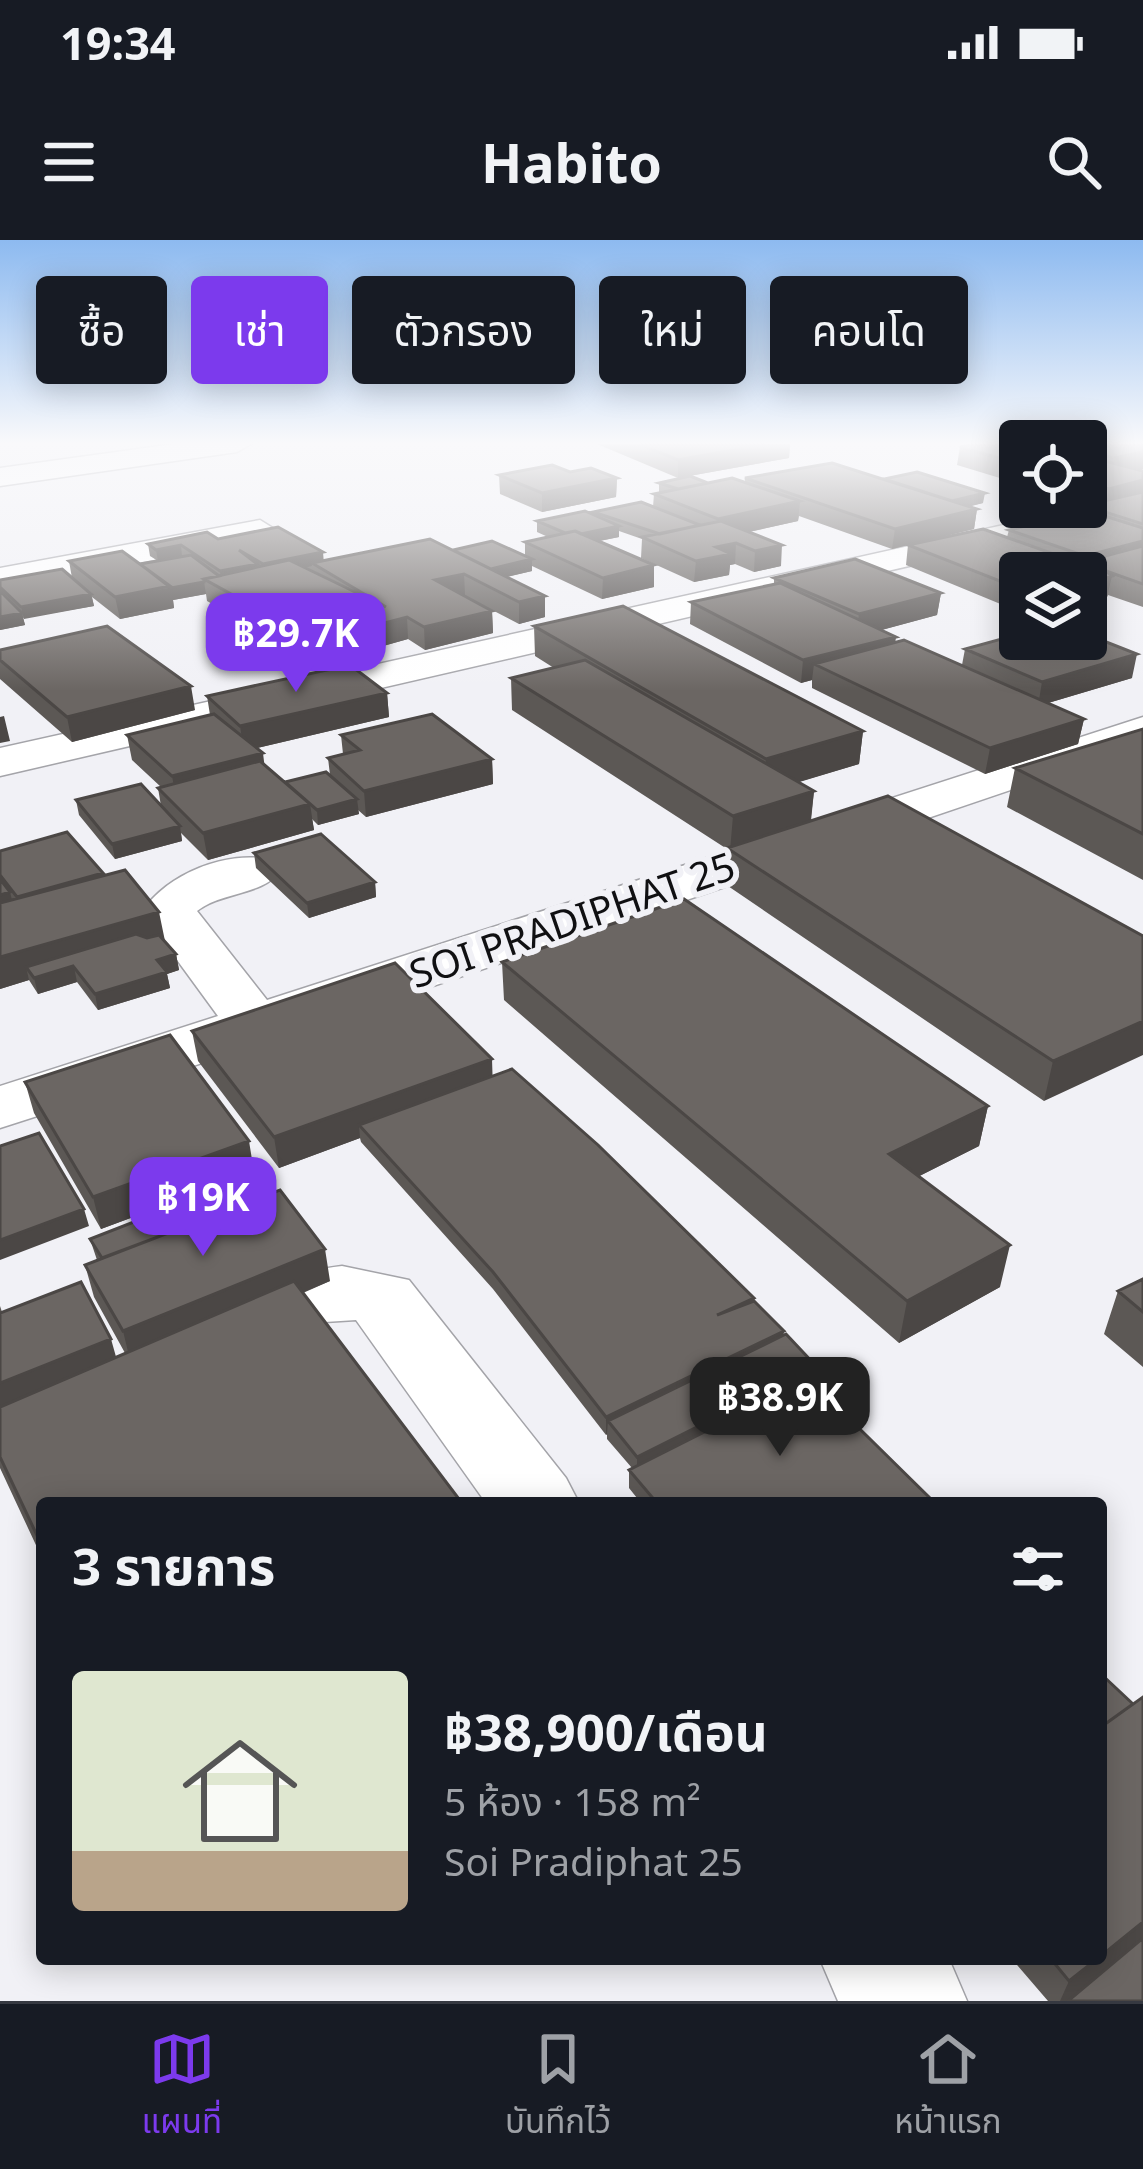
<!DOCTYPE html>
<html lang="th">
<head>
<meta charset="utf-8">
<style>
	body { margin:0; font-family:"Noto Sans","Noto Sans Thai",sans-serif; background:#20242c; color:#f1f3f6; height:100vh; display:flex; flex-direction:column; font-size:45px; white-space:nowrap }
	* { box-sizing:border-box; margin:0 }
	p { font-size:39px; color:#9ea1a6 }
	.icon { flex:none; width:66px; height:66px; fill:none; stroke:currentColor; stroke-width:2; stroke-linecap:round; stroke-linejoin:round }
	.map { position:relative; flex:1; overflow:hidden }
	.drawer { position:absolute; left:36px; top:1257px; width:1071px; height:468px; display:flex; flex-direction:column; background:#171b24; border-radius:12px; box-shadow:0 6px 30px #0003 }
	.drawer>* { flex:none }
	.guide { position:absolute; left:36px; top:36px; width:1071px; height:108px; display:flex; gap:24px }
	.controls { position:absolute; left:999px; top:180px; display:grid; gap:24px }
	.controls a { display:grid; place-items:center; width:108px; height:108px; border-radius:12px; background:#171b24; box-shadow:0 6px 30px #0003; font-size:60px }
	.price { position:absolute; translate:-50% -102px; padding:0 27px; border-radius:24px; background:#7c3aed; color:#fff; font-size:39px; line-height:78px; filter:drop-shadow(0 3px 6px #0008) }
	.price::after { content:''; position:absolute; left:50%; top:72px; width:36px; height:27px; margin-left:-18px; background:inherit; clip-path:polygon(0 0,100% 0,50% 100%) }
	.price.current { background:#222; color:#fff }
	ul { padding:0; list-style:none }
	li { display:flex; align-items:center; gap:36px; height:300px; padding:0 36px }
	li span { display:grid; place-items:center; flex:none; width:336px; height:240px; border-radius:12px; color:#555 }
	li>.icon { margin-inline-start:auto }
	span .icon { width:144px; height:144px; fill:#fffc; stroke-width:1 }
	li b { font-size:51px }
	h2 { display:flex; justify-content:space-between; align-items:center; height:144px; padding:0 36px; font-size:51px }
	.chip { padding:0 42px; border-radius:12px; background:#171b24; box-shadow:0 6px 30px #0003; font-size:42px; line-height:108px }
	.chip.current { background:#7c3aed; color:#fff }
	.status { display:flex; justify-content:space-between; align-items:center; height:84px; padding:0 60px; background:#171b24; direction:ltr }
	.status svg { height:33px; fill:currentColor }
	header { display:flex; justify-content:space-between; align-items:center; height:156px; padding:0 36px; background:#171b24; font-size:54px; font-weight:700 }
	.tabs { display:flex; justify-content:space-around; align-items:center; height:168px; border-top:3px solid #363941; background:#171b24; font-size:33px; color:#9ea1a6 }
	.tabs a { display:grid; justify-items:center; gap:6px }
	.tabs .current { color:#7c3aed }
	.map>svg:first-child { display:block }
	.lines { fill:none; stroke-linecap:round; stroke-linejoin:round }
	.minor-casing { stroke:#a4a4a9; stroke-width:3 }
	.minor { fill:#fff; fill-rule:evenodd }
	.wall { fill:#5c5855 }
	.shaded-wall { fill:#4b4745 }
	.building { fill:#6b6663; stroke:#4b4745; stroke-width:3 }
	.labels { text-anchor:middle; stroke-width:12; stroke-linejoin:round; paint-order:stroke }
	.street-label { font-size:39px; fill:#101012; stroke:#f1f1f6 }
</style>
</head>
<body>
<div class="status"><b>19:34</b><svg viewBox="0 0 49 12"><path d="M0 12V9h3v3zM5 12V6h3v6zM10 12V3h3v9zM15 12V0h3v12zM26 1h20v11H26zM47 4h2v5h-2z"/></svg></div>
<header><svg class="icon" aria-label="menu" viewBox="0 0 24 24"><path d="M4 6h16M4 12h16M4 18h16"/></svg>Habito<svg class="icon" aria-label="search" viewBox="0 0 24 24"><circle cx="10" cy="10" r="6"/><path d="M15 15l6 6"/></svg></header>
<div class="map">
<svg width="1143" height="1761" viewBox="0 0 1143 1761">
	<rect width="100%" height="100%" fill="#f1f1f6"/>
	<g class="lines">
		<g class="minor-casing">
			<path id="minor" d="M174 204H251L237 212 0 246V228Z
				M1143 254V272L0 536V508Z
				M260 280 276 290 272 297 0 350V328Z
				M1143 477V505L277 799 0 888V846L218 776 142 672C166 634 228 609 272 620L280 631C264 655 221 652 197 671L267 760Z
				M342 1026 409 1040 566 1238 579 1263H486L356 1080 325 1082 228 1122 200 1114 189 1094C214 1050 294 1032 342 1026Z
				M820 1719H949L967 1761H838Z"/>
		</g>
		<use href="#minor" class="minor"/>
	</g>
	<path class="wall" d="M597 204H790L789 218 678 238Z
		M1020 204V244L957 225 960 207Z
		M1086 204H1143V229L1140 230 1143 231V367L1108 355 1107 357 1020 333V372L906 325 908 305 892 309 799 276 798 281 749 292 781 326 754 332 735 324 730 325 729 335 694 342 641 318 642 299 619 291V297L599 301 654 325V347L602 359 532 326V331L507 337 545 377 519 384 463 355 492 371 493 393 425 410 408 399 319 424 207 361 206 354 173 360 174 368 120 379 92 357 94 366 23 378 25 385 0 390V340L72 338 69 321 140 324 158 321 150 316 148 304 218 299 323 320 453 310 525 316V302L548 297 537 292V281L593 275V272L653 267 654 254 659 253V243L745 242V238L884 239 983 263 970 266 977 269 974 289 925 301 1007 297 1009 290 1084 272 1086 265 1091 264 1086 263Z
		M570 232 617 238 616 257 542 272 500 254 499 235Z
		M774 338 941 353 937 375 881 390 896 402 962 425 965 409 1132 438 1048 463 1084 479 1078 504 985 534 812 448V440L801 443 690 384 691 362 774 344Z
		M534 386 863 491 859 524 798 542 814 551 811 581 1143 696 1044 861 725 644 727 609 512 470 511 438 554 428 535 416Z
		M0 410 195 470 72 502 0 439Z
		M387 453 389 477 257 508 264 524 285 542 330 535 328 518 343 514 341 495 492 519 493 544 366 577 358 570 359 574 318 585 312 579 314 590 208 620 181 593 182 601 115 619 79 575 76 560 161 566 158 548 161 547 132 520 127 495 210 475 207 456Z
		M1143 489V640L1007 567 1015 528Z
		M0 611 104 635 176 714 179 730 167 734 170 748 98 770 77 742 38 754 29 740 0 749Z
		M254 613 375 642 376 657 309 678 256 628Z
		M502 722 988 866 979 906 919 936 1000 1047 899 1103 504 760Z
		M192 791 492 819V836L754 1058V1061L783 1096 817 1127 814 1144 935 1263H641L629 1248V1230L632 1228 607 1199V1194L606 1195 493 1049 361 902 360 898 279 928 198 821Z
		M25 842 254 932 101 989 34 873Z
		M90 999 330 1041 303 1053 42 1263V1318L0 1228V1066L2 1072 116 1117 125 1113 94 1057 85 1025 97 1020Z
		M1143 1039V1127L1104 1094 1118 1051Z
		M1012 1719H1101L1067 1761H1048Z"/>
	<path class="shaded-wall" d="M766 204H790L789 218 678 238V220Z
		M1143 212V229L1110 236 1114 218Z
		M617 238 616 257 542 272V253Z
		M1143 240V258L1105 268 1109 249Z
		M985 253 983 263 941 274 942 263Z
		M800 261 798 281 717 299 718 279Z
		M977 269 974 289 892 309 895 289Z
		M619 286V297L570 307V296Z
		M1143 294V321L1081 333 1085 316Z
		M736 303 735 324 730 325 729 335 694 342 696 321 716 307Z
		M181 305 182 316 158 321 156 310Z
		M782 305 781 326 754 332 755 311Z
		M323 312 324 324 312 323V326L265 336 263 324Z
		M532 319V331L489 341 488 329Z
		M257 324 258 335 221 339 220 331Z
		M654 325V347L602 359 603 338Z
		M464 334 465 355 436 362 435 340Z
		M1112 336 1107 357 1086 362V342Z
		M204 342 206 354 173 360 174 368 120 379 115 357Z
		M941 353 937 375 856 397 859 374Z
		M91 354 94 366 24 379 21 367Z
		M545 356V377L519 384V362Z
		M492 371 493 393 425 410 424 387Z
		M22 373 25 385 0 390V377Z
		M407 377 408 399 319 424 316 401Z
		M896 397 893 420 814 424 812 440 801 443 803 420Z
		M1137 414 1132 438 1038 466 1042 442Z
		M191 446 195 470 72 502 67 477Z
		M387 453 389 477 244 511 240 486Z
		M4 476 10 501 0 503V477Z
		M1084 479 1078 504 985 534 990 508Z
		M863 491 859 524 763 553 766 519Z
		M263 513 266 538 177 562 172 536Z
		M492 519 493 544 366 577 364 551Z
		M814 551 810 585 730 611 733 576Z
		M357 559 359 574 318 585 317 570Z
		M310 564 314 590 208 620 203 593Z
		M180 586 182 601 115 619 112 604Z
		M375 642 376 657 309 678 307 663Z
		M10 652 17 680 0 685V655Z
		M159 672 165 701 74 727 77 742 38 754 34 738 26 727 29 740 0 749V717Z
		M176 714 179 730 167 734 170 748 98 770 95 754 157 720Z
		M1143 781V815L1044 861 1053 821Z
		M492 819 493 850 359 885 360 898 279 928 274 897Z
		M988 866 979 906 882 955 889 914Z
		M249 901 254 932 101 989 93 957Z
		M84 969 89 986 0 1020V1000Z
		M1010 1005 1000 1047 899 1103 907 1061Z
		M325 1009 330 1041 131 1124 123 1091Z
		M784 1091 782 1109 608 1181 607 1194 606 1195V1177Z
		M111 1099 120 1131 0 1180V1143Z
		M817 1127 814 1144 637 1235V1217Z
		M1143 1682V1699L1067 1761H1060L1069 1741 1097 1719H1101V1716Z"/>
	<path class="building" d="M639 204H766L678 220Z
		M974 204H1020V224L960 207Z
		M1086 204H1143V212L1114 218 1086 210Z
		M1086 216 1143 231V240L1109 249 1086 243Z
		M832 223 977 269 895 289 745 238Z
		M552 225 570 232 591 228 617 238 542 253 499 235Z
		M917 232 985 253 952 261 884 239Z
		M690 236 708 243 678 249 659 243Z
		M732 238 800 261 718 279 654 254Z
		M1143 252V284L1086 266V265Z
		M641 262 700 285 660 294 593 272Z
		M585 271 619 286 581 294 575 291 565 293 537 281Z
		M1089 271 1143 288V301L1085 316 1009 290Z
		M721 281 782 305 755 311 736 303 716 307 731 314 696 321 642 297Z
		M278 287 323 312 263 324 239 310 257 324 220 331 181 305 156 310 148 304 207 292 218 299Z
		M983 289 1079 323 1143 306V344L1106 331 1112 336 1086 342V333H1020V349L908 305Z
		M575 291 654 325 603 338 525 302Z
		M430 299 545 356 519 362 464 334 435 340 492 371 424 387 407 377 316 401 204 339 289 320 386 367 312 323Z
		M492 301 532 319 491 329 453 310Z
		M122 311 170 346 115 357 69 321Z
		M191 315 219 336 204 339V342L171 348 140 324Z
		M855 319 941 353 859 374 774 338Z
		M62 329 91 354 21 367 0 347V340Z
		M780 343 896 397 803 420 691 362Z
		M0 351 22 373 0 377Z
		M623 366 863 491 766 519 534 386Z
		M107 386 191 446 67 477 0 420V410Z
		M1020 394V399H1086V394L1137 414 1042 442 965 409Z
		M904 400 1084 479 990 508 814 424Z
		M585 420 814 551 733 576 511 438Z
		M350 425 387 453 240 486 207 456Z
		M214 474 263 513 172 536 127 495Z
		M432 474 492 519 364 551 328 518 360 510 341 495Z
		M1143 489V594L1015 528Z
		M260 521 310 564 203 593 158 548Z
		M326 532 357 559 317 570 285 542Z
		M141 544 180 586 112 604 76 560Z
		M888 556 1143 696V781L1053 821 727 608Z
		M67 592 103 633 17 657 0 635V611Z
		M321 594 375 642 307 663 254 613Z
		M125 630 159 672 0 717V663Z
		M0 639 10 652 0 655Z
		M684 659 988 866 889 914 1010 1005 907 1061 502 722Z
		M136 694 147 698 159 695 176 714 157 720 167 732 95 754 73 726 34 738 26 727Z
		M395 723 492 819 274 897 192 791Z
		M170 795 249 901 93 957 25 842Z
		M512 829 598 905 754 1058 717 1075 754 1061 784 1091 606 1177 493 1032 359 885Z
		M39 893 84 969 0 1000V906Z
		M249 937 264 957 102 1018 90 999Z
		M280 950 325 1009 123 1091 85 1025Z
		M1143 1039V1072L1118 1051Z
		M294 1041 462 1263H42V1306L0 1217V1167Z
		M81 1042 111 1099 0 1143V1073Z
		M786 1094 817 1127 637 1217 608 1181Z
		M809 1139 935 1263H657L629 1230Z
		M1101 1434 1133 1464 1101 1487Z
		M1143 1457V1682L1101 1716V1487Z
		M1143 1698V1761H1068Z
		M1051 1719H1097L1069 1741Z"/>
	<linearGradient id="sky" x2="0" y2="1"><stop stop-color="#8dbaf0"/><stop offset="0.45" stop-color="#f9f9fb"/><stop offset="1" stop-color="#f9f9fb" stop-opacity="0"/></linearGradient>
	<rect width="1143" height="451" fill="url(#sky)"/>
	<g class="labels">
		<g class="street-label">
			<text transform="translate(572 680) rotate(-19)" y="14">SOI PRADIPHAT 25</text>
		</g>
	</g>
</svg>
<div class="controls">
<a><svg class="icon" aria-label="locate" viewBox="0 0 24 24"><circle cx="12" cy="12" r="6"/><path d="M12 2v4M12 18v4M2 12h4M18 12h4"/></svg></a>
<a><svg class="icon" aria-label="layers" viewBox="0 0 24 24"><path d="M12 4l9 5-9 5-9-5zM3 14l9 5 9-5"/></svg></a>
</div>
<b class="price" style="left:296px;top:455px">฿29.7K</b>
<b class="price" style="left:203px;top:1019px">฿19K</b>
<b class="price current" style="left:780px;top:1219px">฿38.9K</b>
<div class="guide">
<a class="chip">ซื้อ</a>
<a class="chip current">เช่า</a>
<a class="chip">ตัวกรอง</a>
<a class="chip">ใหม่</a>
<a class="chip">คอนโด</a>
</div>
<section class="drawer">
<h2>3 รายการ<svg class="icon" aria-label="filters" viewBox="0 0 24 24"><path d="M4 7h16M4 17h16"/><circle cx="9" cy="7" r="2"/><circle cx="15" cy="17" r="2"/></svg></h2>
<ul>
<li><span style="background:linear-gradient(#dfe7d0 75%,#b9a48a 0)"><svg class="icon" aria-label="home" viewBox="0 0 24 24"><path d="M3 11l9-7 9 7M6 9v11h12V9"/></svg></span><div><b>฿38,900/เดือน</b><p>5 ห้อง · 158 m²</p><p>Soi Pradiphat 25</p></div></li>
</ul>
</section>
</div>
<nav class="tabs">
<a class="current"><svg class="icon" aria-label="map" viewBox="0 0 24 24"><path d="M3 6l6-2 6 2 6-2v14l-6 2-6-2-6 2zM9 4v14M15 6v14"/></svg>แผนที่</a>
<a><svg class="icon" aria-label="saved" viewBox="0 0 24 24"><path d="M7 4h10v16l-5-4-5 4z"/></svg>บันทึกไว้</a>
<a><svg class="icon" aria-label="home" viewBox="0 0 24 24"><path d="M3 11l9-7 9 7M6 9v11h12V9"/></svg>หน้าแรก</a>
</nav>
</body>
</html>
